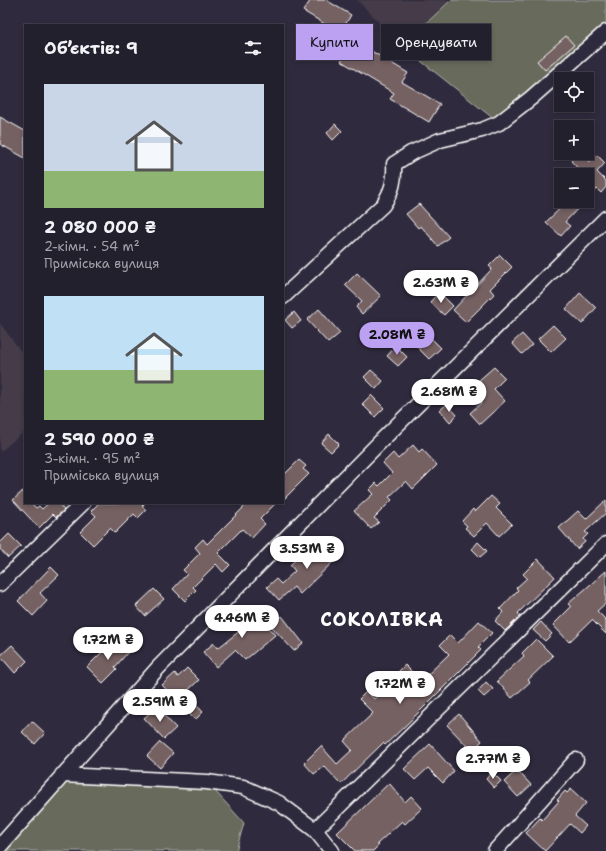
<!DOCTYPE html>
<html lang="uk">
<head>
<meta charset="utf-8">
<style>
	body { margin:0; font-family:"Shantell Sans",sans-serif; background:#2b2836; color:#f1f3f6; height:100vh; display:flex; flex-direction:column; font-size:15px; white-space:nowrap }
	* { box-sizing:border-box; margin:0 }
	p { font-size:13px; color:#a3a3aa }
	.icon { flex:none; width:22px; height:22px; fill:none; stroke:currentColor; stroke-width:2; stroke-linecap:round; stroke-linejoin:round }
	.map { position:relative; flex:1; overflow:hidden }
	.sheet { position:absolute; left:24px; top:24px; width:260px; height:480px; display:flex; flex-direction:column; background:#23202e; border-radius:0px; box-shadow:0 2px 6px #0003,0 0 0 1px #403e4a }
	.sheet>* { flex:none }
	.top-card { position:absolute; left:296px; top:24px; width:250px; height:36px; display:flex; gap:8px }
	.buttons { position:absolute; left:554px; top:72px; display:grid; gap:8px }
	.buttons a { display:grid; place-items:center; width:40px; height:40px; border-radius:0px; background:#23202e; box-shadow:0 2px 6px #0003,0 0 0 1px #403e4a; font-size:20px }
	.price { position:absolute; translate:-50% -34px; padding:0 9px; border-radius:14px; background:#fff; color:#222; font-size:13px; line-height:26px; filter:drop-shadow(0 1px 2px #0008) }
	.price::after { content:''; position:absolute; left:50%; top:24px; width:12px; height:9px; margin-left:-6px; background:inherit; clip-path:polygon(0 0,100% 0,50% 100%) }
	.price.on { background:#bca0f2; color:#111 }
	ul { padding:0; list-style:none }
	li { display:grid; align-content:center; gap:8px; height:212px; padding:0 20px }
	li span { display:grid; place-items:center; height:124px; border-radius:0px; color:#555 }
	li>.icon { margin-inline-start:auto }
	span .icon { width:72px; height:72px; fill:#fffc; stroke-width:1 }
	li b { font-size:17px }
	h2 { display:flex; justify-content:space-between; align-items:center; height:48px; padding:0 20px; font-size:17px }
	.chip { padding:0 14px; border-radius:0px; background:#23202e; box-shadow:0 2px 6px #0003,0 0 0 1px #403e4a; font-size:14px; line-height:36px }
	.chip.on { background:#bca0f2; color:#111 }
	.map>svg:first-child { display:block }
	.built { fill:#443a48 }
	.green { fill:#676b5c; stroke:#b3b5ae }
	.building { fill:#756062; stroke:#fff }
	.lines { fill:none; stroke-linecap:round; stroke-linejoin:round }
	.street-casing { stroke:#fff; stroke-width:17 }
	.street { stroke:#2f2a3d; stroke-width:14 }
	.labels { text-anchor:middle; stroke-width:3; stroke-linejoin:round; paint-order:stroke }
	.district-label { font-size:19px; font-weight:bold; letter-spacing:1px; fill:#fff; stroke:#2f2a3d }
</style>
</head>
<body>
<div class="map">
<svg width="606" height="851" viewBox="0 0 606 851">
	<rect width="100%" height="100%" fill="#2f2a3d"/>
	<filter id="ink" filterUnits="userSpaceOnUse"><feTurbulence type="fractalNoise" baseFrequency=".025" numOctaves="2"/><feDisplacementMap in="SourceGraphic" scale="8" xChannelSelector="R" yChannelSelector="G"/><feConvolveMatrix kernelMatrix="1 2 1 2 8 2 1 2 1" color-interpolation-filters="sRGB"/></filter>
	<g filter="url(#ink)">
		<path class="built" d="M357 0H451L402 46Z
			M0 323 25 357V431L0 452Z"/>
		<path class="green" d="M451 0H606V32L499 123 402 46Z
			M62 775 207 782 244 823 236 851H0Z"/>
		<path class="building" d="M311 0H326L351 15 340 33 303 11Z
			M566 36 574 45 545 70 537 61Z
			M353 40 408 73 402 82 440 104 429 122 390 99 394 93 341 61Z
			M0 117 25 131V158L0 144Z
			M335 124 342 131 333 140 327 133Z
			M579 153 589 162 597 155 605 163 597 172 606 181V187L601 193 597 189 587 199V175H584L571 161Z
			M568 201H585L565 222 570 226 561 236 546 222Z
			M419 204 449 237 438 246 421 226 418 228 406 214Z
			M500 255 512 267 490 289 494 294 466 322 453 310 492 269 489 266Z
			M357 273 381 296 362 314 356 307 362 301 345 285Z
			M439 292 453 306 444 315 430 302Z
			M580 293 596 308 582 324 566 309Z
			M319 309 340 333 328 343 307 320Z
			M294 312 301 321 292 328 285 320Z
			M553 325 566 338 551 352 538 339Z
			M427 334 441 348 429 359 416 346Z
			M522 334 532 345 522 354 512 343Z
			M396 346 407 357 398 366 387 356Z
			M494 367 505 378 494 389 505 401 480 424 470 413 482 402 469 389Z
			M371 370 383 381 376 389 364 377Z
			M371 395 384 408 375 417 362 404Z
			M447 404 457 415 450 422 440 410Z
			M329 434 339 444 331 452 321 443Z
			M413 445 419 452 422 449 437 465 413 489 406 481 389 497 392 500 374 518 379 522 371 529 354 511 373 494 369 490 376 483 379 486 392 473 383 463 393 453 398 459Z
			M299 460 306 466 303 469 309 474 283 500V476Z
			M25 489V503H31L36 508 39 506 42 509 49 503H58L64 510 56 517 53 514 39 528 13 500Z
			M491 496 500 504 496 508 512 524 499 536 487 523 474 536 465 528 467 526 462 521 473 509 475 512Z
			M606 500V513L585 532 588 534 583 539 585 542 577 549 559 528 578 511 586 519Z
			M99 503H145L142 506 146 510 138 518 134 514 115 533 110 528 93 545 80 532 96 516 91 511Z
			M248 503H276L260 519 265 524 252 538 242 529 218 553 230 565 223 572 216 564 193 587 196 590 185 601 173 589 187 574 183 570 200 553 195 547 203 539 207 544Z
			M9 534 21 546 8 558 0 549V543Z
			M336 541 345 550 300 594 294 587 279 600 267 587 276 579 281 584 295 571 290 565 310 546 315 551 318 548 322 553Z
			M478 542 487 551 480 557 472 549Z
			M538 559 555 577 518 613 520 616 505 631 495 621 503 612 500 609 518 590 516 588 527 578 523 574Z
			M51 567 59 575 40 593 47 601 33 616 18 601Z
			M606 571V603L597 611 606 620V634L592 620 569 642 553 625 571 607 568 604Z
			M154 589 164 599 145 616 136 606Z
			M249 606 275 635 245 660 235 650 216 667 203 652 214 643 218 648 246 626 238 617Z
			M282 616 303 643 294 651 271 626Z
			M479 621 492 633 478 647 481 650 408 723 385 745 383 743 341 784 324 766 314 774 304 763 321 746 337 764 352 750 344 741 373 713 359 699 367 691 374 699 396 678 394 676 405 665 421 681 449 654 440 645 450 635 458 643Z
			M541 622 552 634 545 641 533 630Z
			M116 638 129 651 115 667 117 669 103 683 87 667Z
			M536 639 553 656 528 680 530 682 512 698 497 681 524 656 522 653Z
			M12 645 27 661 15 673 0 656Z
			M187 668 199 680 185 693 203 712 195 720 162 685 175 673 178 677Z
			M486 682 493 689 484 697 478 691Z
			M156 707 176 728 164 739 144 718Z
			M459 714 482 741 472 751 447 725Z
			M32 721 45 733 35 744 22 732Z
			M160 742 173 753 160 768 147 756Z
			M430 744 454 771 443 783 428 768 415 780 404 769Z
			M517 770 531 785 518 797 504 782Z
			M492 772 501 781 494 788 486 779Z
			M389 783 405 802 411 796 422 808 405 824 402 821 377 844 379 845 373 851H355L337 833Z
			M571 789 586 803 575 816 586 826 580 833 570 824 545 851 526 833 540 818 542 820 559 801 557 800 565 791 567 793Z"/>
		<g class="lines">
			<g class="street-casing">
				<path id="street" d="M283 297 383 205C392 191 395 181 394 164L411 153 440 140 482 130 499 123 531 98 606 32
					M0 584 83 503
					M62 775 207 782 243 787 279 803 315 830 332 851
					M315 830 606 544
					M0 846 158 668 383 439 606 218
					M495 851 576 760"/>
			</g>
			<use href="#street" class="street"/>
		</g>
	</g>
	<g class="labels">
		<g class="district-label">
			<text x="382" y="626">СОКОЛІВКА</text>
		</g>
	</g>
</svg>
<div class="buttons">
<a><svg class="icon" aria-label="locate" viewBox="0 0 24 24"><circle cx="12" cy="12" r="6"/><path d="M12 2v4M12 18v4M2 12h4M18 12h4"/></svg></a>
<a>+</a>
<a>−</a>
</div>
<b class="price" style="left:441px;top:304px">2.63M ₴</b>
<b class="price on" style="left:397px;top:356px">2.08M ₴</b>
<b class="price" style="left:449px;top:413px">2.68M ₴</b>
<b class="price" style="left:307px;top:570px">3.53M ₴</b>
<b class="price" style="left:242px;top:639px">4.46M ₴</b>
<b class="price" style="left:108px;top:661px">1.72M ₴</b>
<b class="price" style="left:400px;top:705px">1.72M ₴</b>
<b class="price" style="left:160px;top:723px">2.59M ₴</b>
<b class="price" style="left:493px;top:780px">2.77M ₴</b>
<div class="top-card">
<a class="chip on">Купити</a>
<a class="chip">Орендувати</a>
</div>
<section class="sheet">
<h2>Об’єктів: 9<svg class="icon" aria-label="filters" viewBox="0 0 24 24"><path d="M4 7h16M4 17h16"/><circle cx="9" cy="7" r="2"/><circle cx="15" cy="17" r="2"/></svg></h2>
<ul>
<li><span style="background:linear-gradient(#c9d6e8 70%,#8fb573 0)"><svg class="icon" aria-label="home" viewBox="0 0 24 24"><path d="M3 11l9-7 9 7M6 9v11h12V9"/></svg></span><div><b>2 080 000 ₴</b><p>2-кімн. · 54 m²</p><p>Приміська вулиця</p></div></li>
<li><span style="background:linear-gradient(#bfe0f5 60%,#8fb573 0)"><svg class="icon" aria-label="home" viewBox="0 0 24 24"><path d="M3 11l9-7 9 7M6 9v11h12V9"/></svg></span><div><b>2 590 000 ₴</b><p>3-кімн. · 95 m²</p><p>Приміська вулиця</p></div></li>
</ul>
</section>
</div>
</body>
</html>
